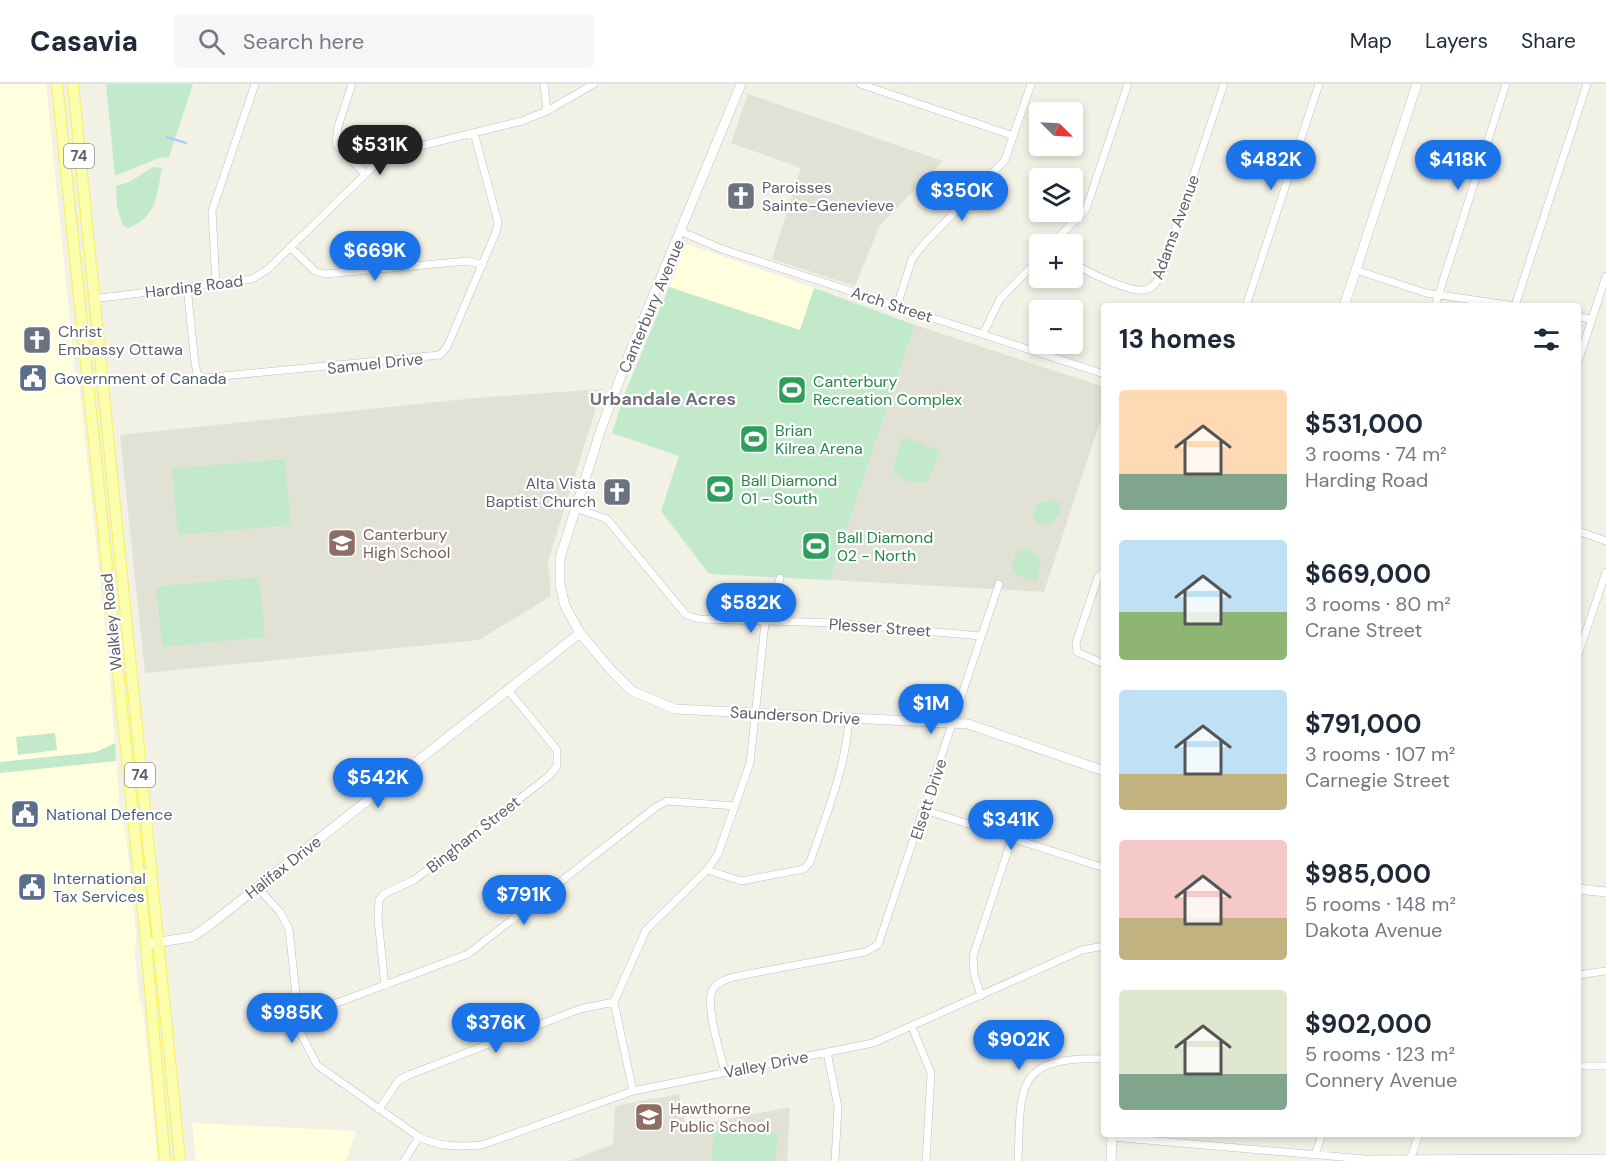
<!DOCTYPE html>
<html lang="en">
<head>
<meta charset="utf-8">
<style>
	body { margin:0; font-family:"DM Sans",sans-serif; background:#f6f6f7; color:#1f2937; height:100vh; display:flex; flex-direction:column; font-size:22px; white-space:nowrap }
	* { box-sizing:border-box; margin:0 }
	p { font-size:20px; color:#747a83 }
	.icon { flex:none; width:33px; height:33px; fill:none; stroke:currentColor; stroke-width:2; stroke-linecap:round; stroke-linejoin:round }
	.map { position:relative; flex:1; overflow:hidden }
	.drawer { position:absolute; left:1101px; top:219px; width:480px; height:834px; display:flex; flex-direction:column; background:#fff; border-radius:6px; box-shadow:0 3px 9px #0003 }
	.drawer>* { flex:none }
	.needle { width:39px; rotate:114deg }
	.tools { position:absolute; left:1029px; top:18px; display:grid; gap:12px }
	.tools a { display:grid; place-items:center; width:54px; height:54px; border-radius:6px; background:#fff; box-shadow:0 3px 9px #0003; font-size:30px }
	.price { position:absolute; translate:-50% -51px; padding:0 14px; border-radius:21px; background:#1a73e8; color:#fff; font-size:20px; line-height:39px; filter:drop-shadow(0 2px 3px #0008) }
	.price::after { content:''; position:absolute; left:50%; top:36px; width:18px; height:14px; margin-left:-9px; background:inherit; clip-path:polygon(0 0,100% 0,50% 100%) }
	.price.on { background:#222; color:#fff }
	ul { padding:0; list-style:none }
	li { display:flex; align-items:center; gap:18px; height:150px; padding:0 18px }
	li span { display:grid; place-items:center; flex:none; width:168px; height:120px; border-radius:6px; color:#555 }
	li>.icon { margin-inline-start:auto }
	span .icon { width:72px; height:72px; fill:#fffc; stroke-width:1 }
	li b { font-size:26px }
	h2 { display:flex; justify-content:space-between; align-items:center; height:72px; padding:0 18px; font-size:26px }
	header { display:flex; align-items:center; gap:36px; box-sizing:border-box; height:84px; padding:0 30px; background:#fff; border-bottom:2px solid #e0e1e3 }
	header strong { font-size:28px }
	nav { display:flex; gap:33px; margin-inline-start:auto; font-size:21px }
	.search { width:420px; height:54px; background:#f6f6f7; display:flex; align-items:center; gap:15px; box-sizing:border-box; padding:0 21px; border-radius:6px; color:#747a83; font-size:22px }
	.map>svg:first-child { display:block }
	.commercial { fill:#fffedd }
	.education { fill:#e1e1d5 }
	.green { fill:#c2eaca }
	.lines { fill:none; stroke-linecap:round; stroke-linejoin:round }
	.stream { stroke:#a8c7ff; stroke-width:2 }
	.street-casing { stroke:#bebfc6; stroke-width:8 }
	.secondary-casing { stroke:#c1c2ca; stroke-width:10 }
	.primary-casing { stroke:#fbef56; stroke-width:12 }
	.street { stroke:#fff; stroke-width:7 }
	.secondary { stroke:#fff; stroke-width:9 }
	.primary { stroke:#fbffad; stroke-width:10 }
	.labels { text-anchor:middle; stroke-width:4.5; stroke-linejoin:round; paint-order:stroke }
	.shield { fill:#fff; stroke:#8e9095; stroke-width:1.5 }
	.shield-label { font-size:15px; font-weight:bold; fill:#5e6068 }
	.worship-label { font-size:16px; fill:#5b616d; stroke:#fff; text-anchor:start }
	.street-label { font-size:16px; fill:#5e6068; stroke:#fff }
	.service-label { font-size:16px; fill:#4e5e75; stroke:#fff; text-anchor:start }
	.leisure-label { font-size:16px; fill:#27864d; stroke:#fff; text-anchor:start }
	.education-label { font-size:16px; fill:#785e54; stroke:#fff; text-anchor:start }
	.neighbourhood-label { font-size:18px; font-weight:bold; fill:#6f727a; stroke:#fff }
</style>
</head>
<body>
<header>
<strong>Casavia</strong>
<div class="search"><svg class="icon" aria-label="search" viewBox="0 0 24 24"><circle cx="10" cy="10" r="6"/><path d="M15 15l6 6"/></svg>Search here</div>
<nav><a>Map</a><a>Layers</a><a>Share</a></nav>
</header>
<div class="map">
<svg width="1606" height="1077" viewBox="0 0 1606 1077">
	<rect width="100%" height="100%" fill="#f1f1e6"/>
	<path class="commercial" d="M0 0H46L75 287 79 299 108 572 120 727 126 751 136 848 135 872 139 912 143 925 158 1077H0Z
		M687 160 814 204 800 247 669 203Z
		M192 1039 356 1047 346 1077H196Z"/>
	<path class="education" d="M748 10 943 77 880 141 855 202 772 175 801 84 731 59Z
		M915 241 1104 303V326L1044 508 830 496Z
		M602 305 548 477 551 512 479 556 145 589 120 351 475 314Z
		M679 1010 686 1043 790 1023 787 1077H569L613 1060 615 1022Z"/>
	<path class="green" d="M106 0H193L169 73 159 74 115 92Z
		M153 83 162 84C156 112 158 132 128 144L123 142 117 123 116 102 129 98Z
		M669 203 800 246 814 204 915 241 830 496 709 490 661 427 679 372 612 349 625 309Z
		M903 352 940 367 928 397C915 402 901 396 892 387Z
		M285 375 291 441 178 451 172 385Z
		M1050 415 1061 419 1059 432 1056 431 1053 439 1048 441 1036 439 1033 433 1036 421Z
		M1024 465 1031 466 1041 477 1037 497 1034 498 1016 490 1012 483 1016 469Z
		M259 493 265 553 162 563 156 503Z
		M55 649 57 666 18 671 16 653Z
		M115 659 116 677 0 689V678L96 668Z
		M713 1046 777 1048 776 1077H712Z"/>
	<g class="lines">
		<path class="stream" d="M167 53 186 59"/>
		<g class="street-casing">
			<path id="street" d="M352 0 338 43 336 60 364 89
				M544 0 547 27
				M860 0 1014 52
				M682 148 722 165 1104 290
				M1052 160 1086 125 1128 0
				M290 163 315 187 325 190 468 177 483 181
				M1072 177C1083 187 1129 208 1144 206 1152 205 1155 200 1159 194L1224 0
				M1356 186 1426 209 1515 222
				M216 201 212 127 255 0
				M187 203 195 279 197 289 203 294 440 271 447 263 496 148 498 138 474 49
				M93 215 252 195 267 186 380 76 396 68 522 37 547 27 594 0
				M897 222 912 175 923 161 1005 76 1031 0
				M1246 222 1319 0
				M1435 222 1506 0
				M1515 222 1587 0
				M1578 233 1592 235
				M983 250 1000 215 1040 174
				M1578 278 1606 192
				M575 424 607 435 686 531 699 535 835 539 981 552
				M1578 447 1606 457
				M1104 487 1098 493 1076 559 1077 568 1104 580
				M1578 571 1606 488
				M925 726 1104 784
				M707 786 741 797 804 785 810 778C826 731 846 684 849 634
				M257 803 280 828 289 845 300 948 317 981 419 1053C440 1063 459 1063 482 1061L633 1007 873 959 1082 866 1104 862
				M1578 891 1606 887
				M385 902 378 835 379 816 384 810 414 796 549 692 557 682V666L508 606
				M981 912 974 890 973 872 1012 754
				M299 933 468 870 656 723 667 717 735 722
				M912 943 931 989 926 1077
				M827 968 838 1023 835 1077
				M1578 982H1606
				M725 988C721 971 704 919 713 905 717 898 726 896 733 893L865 868 878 861 999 500
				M633 1007 614 918 646 846 707 786 718 770 750 679 765 539 780 494
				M379 1025 399 996 409 991 580 925 614 918
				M1112 1053 1365 1075 1606 1074
				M1315 1071 1322 1050
				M1410 1076 1419 1050
				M404 1077 419 1053
				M1018 1077C1021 1002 1014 972 1104 975"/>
		</g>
		<g class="secondary-casing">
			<path id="secondary" d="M741 0 630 268 601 345 560 474V501L565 522 580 549 610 585 632 607 675 625 968 640 1104 687
				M1344 222 1417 0
				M1578 805 1606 808
				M146 860 192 853 207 843 580 549
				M1111 1077 1112 1050"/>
		</g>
		<g class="primary-casing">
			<path id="primary" d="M57 0 145 848 165 1077
				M73 0 180 1077"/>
		</g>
		<use href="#street" class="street"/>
		<use href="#secondary" class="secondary"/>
		<use href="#primary" class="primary"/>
	</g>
	<defs>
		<g id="church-square" transform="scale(1.5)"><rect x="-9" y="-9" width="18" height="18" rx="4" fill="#6b7280" stroke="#fff"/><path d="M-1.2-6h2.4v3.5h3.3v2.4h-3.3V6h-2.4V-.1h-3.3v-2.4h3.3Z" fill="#fff"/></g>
		<g id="civic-square" transform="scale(1.5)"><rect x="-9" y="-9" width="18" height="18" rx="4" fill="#5c6f8a" stroke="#fff"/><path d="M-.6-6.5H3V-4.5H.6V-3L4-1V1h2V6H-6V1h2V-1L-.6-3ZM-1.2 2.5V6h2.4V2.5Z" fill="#fff"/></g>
		<g id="stadium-square" transform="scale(1.5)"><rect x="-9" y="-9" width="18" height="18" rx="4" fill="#2e9e5b" stroke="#fff"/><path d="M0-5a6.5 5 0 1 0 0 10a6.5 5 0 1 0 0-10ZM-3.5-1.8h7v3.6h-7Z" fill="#fff"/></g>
		<g id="school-square" transform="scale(1.5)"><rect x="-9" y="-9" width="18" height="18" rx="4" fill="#8d6e63" stroke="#fff"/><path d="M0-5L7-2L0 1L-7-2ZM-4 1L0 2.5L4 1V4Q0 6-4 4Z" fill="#fff"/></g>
	</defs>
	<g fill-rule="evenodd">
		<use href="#church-square" x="741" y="112"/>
		<use href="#church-square" x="37" y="256"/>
		<use href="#civic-square" x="33" y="294"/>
		<use href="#stadium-square" x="792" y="306"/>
		<use href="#stadium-square" x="754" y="355"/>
		<use href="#stadium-square" x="720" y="405"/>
		<use href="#church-square" x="617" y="408"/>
		<use href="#school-square" x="342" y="459"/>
		<use href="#stadium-square" x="816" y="462"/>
		<use href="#civic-square" x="25" y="730"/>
		<use href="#civic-square" x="32" y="803"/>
		<use href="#school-square" x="649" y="1033"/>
	</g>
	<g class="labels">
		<g class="shield">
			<rect x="64" y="60" width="30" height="24" rx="4.5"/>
			<rect x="125" y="679" width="30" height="24" rx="4.5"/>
		</g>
		<g class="shield-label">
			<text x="79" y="77">74</text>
			<text x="140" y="696">74</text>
		</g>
		<g class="worship-label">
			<text x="762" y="109">Paroisses<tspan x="762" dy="18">Sainte-Genevieve</tspan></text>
			<text x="58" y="253">Christ<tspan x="58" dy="18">Embassy Ottawa</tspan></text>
			<text x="596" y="405" text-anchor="end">Alta Vista<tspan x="596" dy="18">Baptist Church</tspan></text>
		</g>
		<g class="street-label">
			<text transform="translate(1175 143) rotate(-70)" y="6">Adams Avenue</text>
			<text transform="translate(194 202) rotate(-7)" y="6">Harding Road</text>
			<text transform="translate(892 220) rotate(18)" y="6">Arch Street</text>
			<text transform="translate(651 222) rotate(-67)" y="6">Canterbury Avenue</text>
			<text transform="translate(375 279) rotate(-6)" y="6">Samuel Drive</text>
			<text transform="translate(111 538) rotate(-96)" y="6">Walkley Road</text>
			<text transform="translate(880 543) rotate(4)" y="6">Plesser Street</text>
			<text transform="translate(795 631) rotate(3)" y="6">Saunderson Drive</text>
			<text transform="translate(928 715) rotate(-72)" y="6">Elsett Drive</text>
			<text transform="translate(473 750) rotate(-38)" y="6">Bingham Street</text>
			<text transform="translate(283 783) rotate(-38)" y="6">Halifax Drive</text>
			<text transform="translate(766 980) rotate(-11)" y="6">Valley Drive</text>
		</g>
		<g class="service-label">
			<text x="54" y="300">Government of Canada</text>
			<text x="46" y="736">National Defence</text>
			<text x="53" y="800">International<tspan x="53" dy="18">Tax Services</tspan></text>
		</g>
		<g class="leisure-label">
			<text x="813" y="303">Canterbury<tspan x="813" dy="18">Recreation Complex</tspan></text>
			<text x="775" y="352">Brian<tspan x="775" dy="18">Kilrea Arena</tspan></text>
			<text x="741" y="402">Ball Diamond<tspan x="741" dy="18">01 - South</tspan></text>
			<text x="837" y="459">Ball Diamond<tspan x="837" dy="18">02 - North</tspan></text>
		</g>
		<g class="education-label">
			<text x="363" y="456">Canterbury<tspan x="363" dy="18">High School</tspan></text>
			<text x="670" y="1030">Hawthorne<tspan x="670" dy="18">Public School</tspan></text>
		</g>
		<g class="neighbourhood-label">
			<text x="663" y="321">Urbandale Acres</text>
		</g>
	</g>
</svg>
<div class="tools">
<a><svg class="needle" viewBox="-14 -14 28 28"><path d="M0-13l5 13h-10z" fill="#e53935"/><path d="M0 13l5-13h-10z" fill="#747a83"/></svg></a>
<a><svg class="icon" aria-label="layers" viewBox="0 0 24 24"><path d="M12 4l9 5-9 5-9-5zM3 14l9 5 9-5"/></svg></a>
<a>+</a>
<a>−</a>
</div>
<b class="price on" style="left:380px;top:92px">$531K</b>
<b class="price" style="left:1271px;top:107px">$482K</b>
<b class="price" style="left:1458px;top:107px">$418K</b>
<b class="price" style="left:962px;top:138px">$350K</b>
<b class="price" style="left:375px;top:198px">$669K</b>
<b class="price" style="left:751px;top:550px">$582K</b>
<b class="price" style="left:931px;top:651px">$1M</b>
<b class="price" style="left:378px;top:725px">$542K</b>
<b class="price" style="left:1011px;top:767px">$341K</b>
<b class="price" style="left:524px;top:842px">$791K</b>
<b class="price" style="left:292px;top:960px">$985K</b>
<b class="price" style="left:496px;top:970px">$376K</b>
<b class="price" style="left:1019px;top:987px">$902K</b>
<section class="drawer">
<h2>13 homes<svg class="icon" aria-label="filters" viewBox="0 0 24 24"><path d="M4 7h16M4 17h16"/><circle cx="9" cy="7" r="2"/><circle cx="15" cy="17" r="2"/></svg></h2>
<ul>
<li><span style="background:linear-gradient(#ffd9b3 70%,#7fa58c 0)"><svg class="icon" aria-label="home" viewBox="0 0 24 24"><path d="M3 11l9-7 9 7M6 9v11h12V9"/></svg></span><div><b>$531,000</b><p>3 rooms · 74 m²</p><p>Harding Road</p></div></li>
<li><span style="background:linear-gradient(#bfe0f5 60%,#8fb573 0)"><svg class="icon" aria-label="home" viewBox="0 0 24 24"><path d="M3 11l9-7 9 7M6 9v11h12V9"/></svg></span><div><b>$669,000</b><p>3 rooms · 80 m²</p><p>Crane Street</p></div></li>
<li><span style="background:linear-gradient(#bfe0f5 70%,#c2b280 0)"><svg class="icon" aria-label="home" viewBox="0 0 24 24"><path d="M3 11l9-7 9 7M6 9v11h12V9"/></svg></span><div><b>$791,000</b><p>3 rooms · 107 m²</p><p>Carnegie Street</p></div></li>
<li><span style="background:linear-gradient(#f6c9c9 65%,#c2b280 0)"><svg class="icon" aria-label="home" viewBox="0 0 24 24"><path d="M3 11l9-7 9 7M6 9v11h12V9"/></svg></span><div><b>$985,000</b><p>5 rooms · 148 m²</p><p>Dakota Avenue</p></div></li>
<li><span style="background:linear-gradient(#dfe7d0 70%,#7fa58c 0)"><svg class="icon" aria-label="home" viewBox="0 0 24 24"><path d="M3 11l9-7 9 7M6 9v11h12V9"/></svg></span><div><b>$902,000</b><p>5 rooms · 123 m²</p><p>Connery Avenue</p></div></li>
</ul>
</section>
</div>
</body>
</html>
